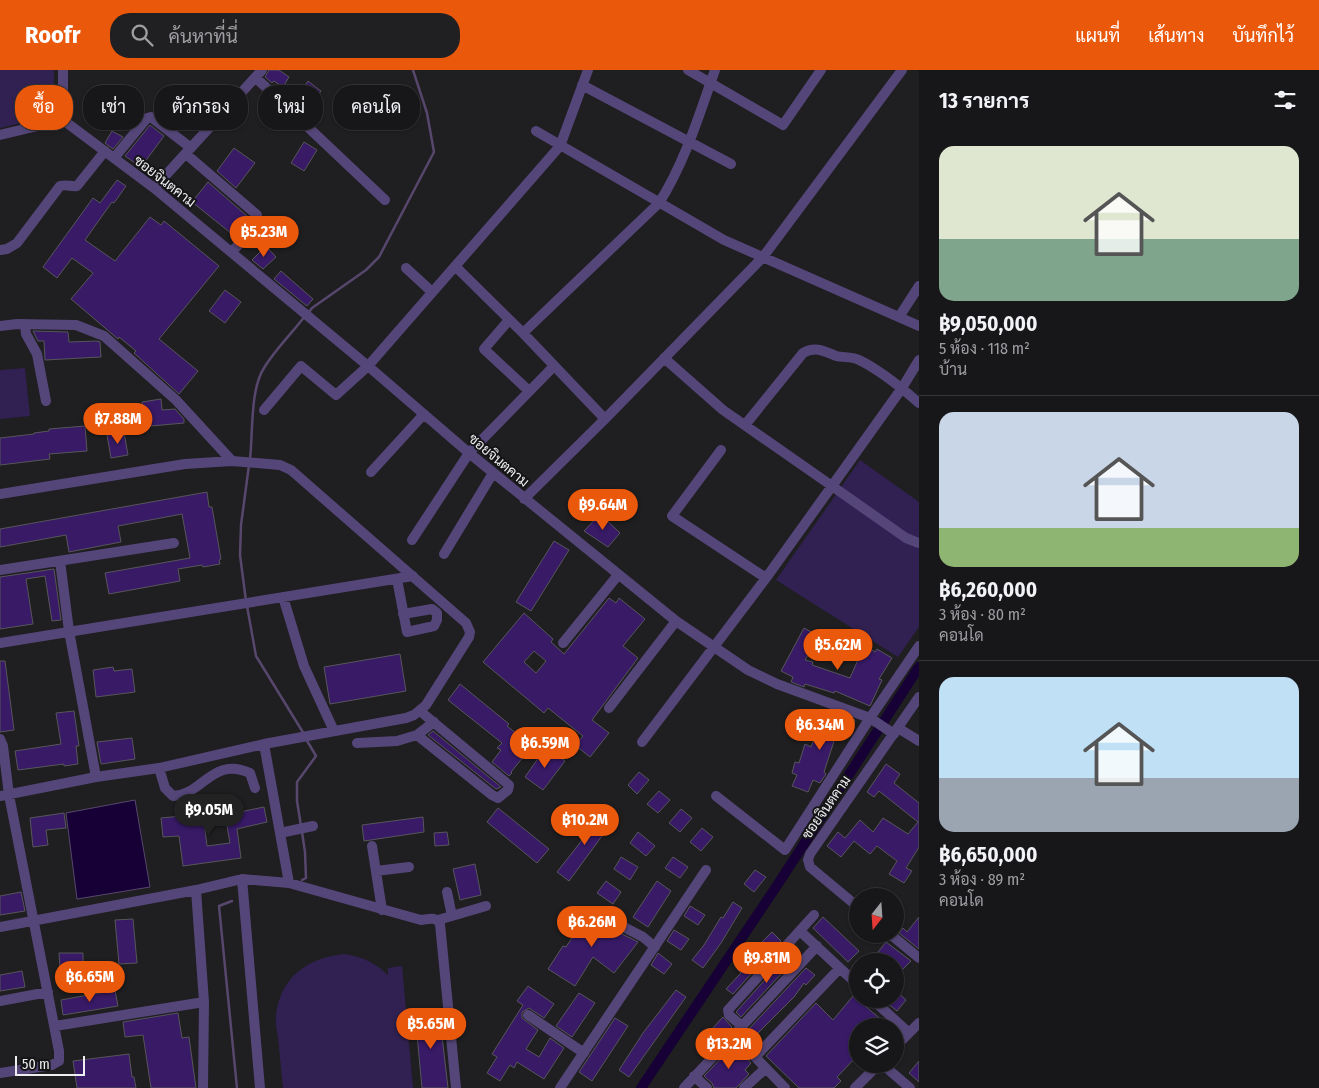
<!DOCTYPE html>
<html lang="th">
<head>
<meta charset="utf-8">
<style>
	body { margin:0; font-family:"Fira Sans Condensed",Sarabun,sans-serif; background:#201f22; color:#f1f3f6; height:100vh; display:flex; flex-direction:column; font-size:19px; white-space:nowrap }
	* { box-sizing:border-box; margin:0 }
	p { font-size:16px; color:#9e9fa2 }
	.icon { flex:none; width:28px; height:28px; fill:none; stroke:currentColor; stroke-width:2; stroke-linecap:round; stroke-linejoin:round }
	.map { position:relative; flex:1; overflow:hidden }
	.drawer { display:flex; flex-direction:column; background:#171619; width:400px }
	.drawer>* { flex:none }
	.hud { position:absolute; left:15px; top:15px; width:475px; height:45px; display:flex; gap:10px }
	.needle { width:32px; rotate:197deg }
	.buttons { position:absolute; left:849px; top:818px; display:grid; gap:10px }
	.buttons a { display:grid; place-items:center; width:55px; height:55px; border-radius:50%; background:#171619; box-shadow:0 1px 4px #0004,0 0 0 1px #363538; font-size:25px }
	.scale { position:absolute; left:15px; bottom:12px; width:70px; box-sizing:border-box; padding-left:5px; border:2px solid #eeeef0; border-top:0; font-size:14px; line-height:18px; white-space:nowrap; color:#eeeef0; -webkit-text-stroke:4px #151518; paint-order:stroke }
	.price { position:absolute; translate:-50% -42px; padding:0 11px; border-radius:18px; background:#ea580c; color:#fff; font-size:16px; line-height:32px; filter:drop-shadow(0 1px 2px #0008) }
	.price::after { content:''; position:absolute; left:50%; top:30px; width:15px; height:11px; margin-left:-8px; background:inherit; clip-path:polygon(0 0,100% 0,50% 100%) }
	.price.on { background:#222; color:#fff }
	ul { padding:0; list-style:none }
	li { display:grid; align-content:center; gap:10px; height:265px; padding:0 20px }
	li+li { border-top:1px solid #363538 }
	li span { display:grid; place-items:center; height:155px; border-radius:15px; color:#555 }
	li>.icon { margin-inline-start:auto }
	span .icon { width:90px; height:90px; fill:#fffc; stroke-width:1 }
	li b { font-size:21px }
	h2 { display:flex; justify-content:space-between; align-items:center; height:60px; padding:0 20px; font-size:21px }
	.chip { padding:0 18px; border-radius:20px; background:#171619; box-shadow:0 1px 4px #0004,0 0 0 1px #363538; font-size:18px; line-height:45px }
	.chip.on { background:#ea580c; color:#fff }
	header { display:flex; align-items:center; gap:30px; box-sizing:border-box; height:70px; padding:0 25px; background:#ea580c; color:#fff }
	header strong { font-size:24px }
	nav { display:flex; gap:28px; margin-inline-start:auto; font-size:18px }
	.search { width:350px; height:45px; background:#201f22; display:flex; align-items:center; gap:12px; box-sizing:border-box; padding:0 18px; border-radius:20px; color:#9e9fa2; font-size:19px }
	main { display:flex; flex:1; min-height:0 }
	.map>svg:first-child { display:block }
	.green { fill:#312152 }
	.water { fill:#160035; stroke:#57476d }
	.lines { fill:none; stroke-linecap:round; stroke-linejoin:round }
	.stream { stroke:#57476d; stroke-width:2.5 }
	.canal { stroke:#160035; stroke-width:10 }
	.building { fill:#381a67; stroke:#57565a; fill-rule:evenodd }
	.minor { stroke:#554679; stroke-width:10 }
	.labels { text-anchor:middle; stroke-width:4; stroke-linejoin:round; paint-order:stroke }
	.street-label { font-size:14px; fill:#eeeef0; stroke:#151518 }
</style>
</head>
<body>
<header>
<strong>Roofr</strong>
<div class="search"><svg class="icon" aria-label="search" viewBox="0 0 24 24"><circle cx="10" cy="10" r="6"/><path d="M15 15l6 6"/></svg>ค้นหาที่นี่</div>
<nav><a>แผนที่</a><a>เส้นทาง</a><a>บันทึกไว้</a></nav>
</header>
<main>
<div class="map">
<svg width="919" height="1018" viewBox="0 0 919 1018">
	<rect width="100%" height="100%" fill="#1f1e21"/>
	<path class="green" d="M0 0H54V45L0 58Z
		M25 298 30 346 0 349V300Z
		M860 390 919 432V557L898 587 776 510Z
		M344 884C363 887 374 892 388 905V898L402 896 413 1018H283C281 1001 280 985 278 968 277 961 275 952 276 945 281 906 308 888 344 884Z"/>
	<path class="water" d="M135 730 150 817 77 829 66 743Z"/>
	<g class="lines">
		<path class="stream" d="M309 242 312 238 366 200 379 187 434 82 427 43 413 0
			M250 389C253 364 250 319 264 298 274 281 293 262 305 246
			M246 531 240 485 241 455 249 395
			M247 536 256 586 304 664
			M301 756 297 731V712L316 686 306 669
			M302 810 306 808 305 782 302 762
			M232 831 219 836 237 1018"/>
		<path class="canal" d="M641 1018 776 817 919 597"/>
	</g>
	<path class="building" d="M269 0H279L289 7 283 17 274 11 272 13 265 7Z
		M308 11 321 21 310 37 297 27Z
		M199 19 219 36 211 45 191 28Z
		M150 55 164 66 141 97 125 86Z
		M112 61 123 67 113 79 105 73Z
		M304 72 317 80 304 101 291 93Z
		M234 78 255 93 236 118 217 101Z
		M117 110 126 116 114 133 112 132 85 170 115 191 150 147 161 155 164 151 219 196 159 269 198 301 179 324 134 283 136 281 119 267 118 269 71 229 93 203 72 188 57 208 43 197 93 128 100 133Z
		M208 112 247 146 232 164 192 132Z
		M266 176 276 187 263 199 252 190Z
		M281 201 313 229 307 236 274 209Z
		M225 220 241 232 225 253 209 241Z
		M33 261 68 262 69 272 97 271 100 272 101 287 45 290 44 271H38Z
		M161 329 162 340 175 339 184 349V353L118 359 116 343 143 340 142 332Z
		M85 356 87 381 49 384 50 389 0 395V368L34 364V363L49 361V359Z
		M124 362 128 385 111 388 107 365Z
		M207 422 209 437H212L221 489 219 490 220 494 203 497 202 495 178 499 180 511 109 524 105 503 190 488 182 444 118 456 121 472 69 482 66 465 0 477V459Z
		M600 444 620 463 608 477 584 461Z
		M554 471 569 480 531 541 516 532Z
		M54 499 61 550 52 551 45 506 26 509 33 554 0 559V507Z
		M609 528 616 533 619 528 645 549 623 576 638 588 592 650 609 663 590 687 575 675 583 666 548 638 544 643 483 592 524 543 553 569 551 572 564 584ZM534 581 546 591 536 603 524 592Z
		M804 558 819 566 805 590 813 592 812 595 850 608 860 585 851 580 857 570 875 582 877 579 892 588 879 609 882 610 870 636 835 621 834 623 805 614 804 617 791 612 793 607 781 601Z
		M400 584 406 621 330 634 324 597Z
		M0 591H5L14 660 0 662Z
		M113 597 114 601 132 599 135 622 96 627 93 600Z
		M460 614 509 654 507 656 532 676 511 702 512 703 509 706 492 692 501 680 497 678 502 673 448 630Z
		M827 640 855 650 850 666 837 662 824 702 826 704 820 713 813 710 808 722 792 716 797 705 792 703 795 692 799 693 805 674 811 677 818 658 821 659Z
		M74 641 79 676H76L78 694 64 696V694L18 700 15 681 61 674 56 643Z
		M433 661 501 717 496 719 428 665Z
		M132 668 135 689 101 694 97 672Z
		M546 677 565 691 543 720 525 707Z
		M886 694 900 704 894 713 919 733V777L906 798 912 801 904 813 889 804 897 791 877 776 870 784 854 771 841 787 827 776 838 762 845 768 860 750 873 762 883 748 908 764 918 752 879 721 874 727 867 722Z
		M639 702 649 710 637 724 628 715Z
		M659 721 670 730 658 743 647 734Z
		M264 737 267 752 237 759 241 788 183 796 179 766 163 767 161 748 203 744 207 776 230 773 225 745Z
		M498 738 549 779 537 793 487 752Z
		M681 739 692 748 680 762 669 753Z
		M600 742 613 751 569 811 557 802 579 774Z
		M64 743 66 758 46 760 48 775 33 777 30 748Z
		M423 747 424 762 364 771 362 755Z
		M702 758 713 767 701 781 690 772Z
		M447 762 449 775 435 776 434 763Z
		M638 762 655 776 646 786 630 773Z
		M621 787 638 797 630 810 614 799Z
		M673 787 688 797 680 808 665 798Z
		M475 794 481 825 460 830 453 799Z
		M755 800 766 807 754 822 744 814Z
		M606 811 621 822 613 834 597 823Z
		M657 811 671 821 648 857 633 847Z
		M21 822 25 841 0 845V826Z
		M733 832 742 838 721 873 703 898 692 890 704 875 721 847 723 848Z
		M690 836 705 845 698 855 684 846Z
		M588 837 612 852V857L614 860 638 872 614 903 593 887 575 916 548 899 563 876 566 877 576 862 573 860Z
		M823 847 859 881 848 892 813 858Z
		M919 847V879L899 863 903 858 907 862Z
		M133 849 137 893 119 894 115 850Z
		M674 860 689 869 681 880 667 871Z
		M772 862 781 871 733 924 726 919 741 903 737 899 764 874 762 872Z
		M886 872 911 891 895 907V891H871Z
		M790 882 797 887 741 947 736 942Z
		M59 883H83V900H60Z
		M658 883 672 894 664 904 651 895Z
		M806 898 815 905 806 915 804 913 794 927 754 967 747 961Z
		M22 901 25 917 0 921V905Z
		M528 916 554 934 544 948 529 938 522 942V948L538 960 526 979 539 987 550 968 564 978 544 1009 517 992 514 998 510 995 500 1011 487 1003 497 987 492 984 523 935 517 931Z
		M115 920 118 936 63 945 61 930Z
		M676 920 686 927 629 1007 619 1000 643 963Z
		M895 920 906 930 897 941 882 929H895Z
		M579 923 595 933 572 967 556 956Z
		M853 926 889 956H858V985L837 1007 841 1011 834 1018H799L766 986 816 933 833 950Z
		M439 940 448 1018H422L415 943Z
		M178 943 182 968 189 967 196 1018H151L143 965 125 967 123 952Z
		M723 947 732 957 712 978 700 967 709 958 711 960Z
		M615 948 628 956 592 1011 579 1002Z
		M734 975 751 993 745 1000 749 1004 736 1018H714L712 1013 704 1006Z
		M129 984 132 1007H134L136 1018H77L73 991Z
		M919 991V1012L909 1003Z"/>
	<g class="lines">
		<path class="minor" d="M688 0 783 55 821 0
			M256 8 385 130
			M582 15 731 94
			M63 50V0
			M536 61 724 170 919 256
			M0 65 63 50 154 118 368 296 469 383 676 551 748 600 777 614 870 648 894 664
			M186 84 257 145C257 160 241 172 231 182
			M114 88 147 48 151 47 191 78
			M154 118 262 0
			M0 180 7 179 17 173 60 116C67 114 71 117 77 116L105 81
			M455 196 523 263 605 349
			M406 198 432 222
			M899 247 919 216
			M509 250 484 279 529 321
			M25 255 26 264 37 284 46 331
			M0 256 17 254 76 255 104 266 176 330 232 391
			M523 263 659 133C685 92 699 45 715 0
			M664 288 723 340 832 416 902 318 919 290
			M264 340 301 296 336 325 368 296 560 76 588 0
			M745 355 803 283C815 276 824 281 836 286 843 288 852 286 859 290 878 299 903 319 919 333
			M721 380 672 446 766 508
			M371 402 424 344
			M0 424 185 394 232 391 280 395 291 400 466 553 470 562 469 567 426 635 414 645 406 648 264 674 159 698 96 707 0 726
			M524 429 605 349 763 187 902 0
			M412 470 469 383 554 296
			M444 484 493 403
			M60 491 69 561 96 707
			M0 500 174 473
			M397 509 407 562 434 556 437 550V543L432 539 403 544
			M283 527 304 596 334 661
			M0 573 413 506
			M563 573 618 505
			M609 638 676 551
			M898 658 919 671
			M417 665 492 725 498 728 508 720 509 715 420 641
			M0 669 3 676 9 725 59 981V991L52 995 0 1003
			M642 672 766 508 832 416 906 468 919 473
			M357 673 397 671 417 665 434 652
			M264 674 289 813
			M159 698 165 718 173 726C203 725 212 686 250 703L255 718
			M716 726 785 780 870 648 919 576
			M280 763 313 756
			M372 776 382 840
			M376 801 409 797
			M242 809 260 1018
			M196 820 204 932 203 1018
			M447 822 452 846
			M858 837 810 797 808 790 810 784 919 627
			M438 850 486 836
			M618 854 643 867 655 877
			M0 857 196 820 242 809 289 813 421 850C429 849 436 846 440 854L456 1018
			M800 861 858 915
			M890 864 919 888
			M872 929 909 963
			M0 931 48 922
			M528 945 584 983
			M55 956 204 932
			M742 956 729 945 728 940 814 845
			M734 965 785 1018
			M895 977 919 953
			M755 987 840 898
			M882 994 910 1018
			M694 1006 707 1018
			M560 1018 706 800
			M684 1018 817 876
			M744 1018 766 998
			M855 1018 879 994"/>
	</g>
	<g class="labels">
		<g class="street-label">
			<text transform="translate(165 111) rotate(38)" y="5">ซอยจินตคาม</text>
			<text transform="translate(499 390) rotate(40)" y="5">ซอยจินตคาม</text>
			<text transform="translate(826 737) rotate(-55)" y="5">ซอยจินตคาม</text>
		</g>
	</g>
</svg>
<div class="buttons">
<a><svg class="needle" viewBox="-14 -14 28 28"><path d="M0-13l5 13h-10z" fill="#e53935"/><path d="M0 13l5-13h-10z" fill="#9e9fa2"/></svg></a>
<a><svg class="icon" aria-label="locate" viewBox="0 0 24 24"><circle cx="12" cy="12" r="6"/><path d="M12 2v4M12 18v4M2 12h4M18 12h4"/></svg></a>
<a><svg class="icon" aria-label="layers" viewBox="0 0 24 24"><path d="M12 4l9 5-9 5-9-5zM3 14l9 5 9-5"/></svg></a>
</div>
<div class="scale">50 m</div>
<b class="price" style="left:264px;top:188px">฿5.23M</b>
<b class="price" style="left:118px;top:375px">฿7.88M</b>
<b class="price" style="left:603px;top:461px">฿9.64M</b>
<b class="price" style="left:838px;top:601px">฿5.62M</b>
<b class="price" style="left:820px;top:681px">฿6.34M</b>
<b class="price" style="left:545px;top:699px">฿6.59M</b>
<b class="price on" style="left:209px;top:766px">฿9.05M</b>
<b class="price" style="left:585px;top:776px">฿10.2M</b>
<b class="price" style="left:592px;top:878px">฿6.26M</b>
<b class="price" style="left:767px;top:914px">฿9.81M</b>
<b class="price" style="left:90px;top:933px">฿6.65M</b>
<b class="price" style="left:431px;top:980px">฿5.65M</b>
<b class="price" style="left:729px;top:1000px">฿13.2M</b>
<div class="hud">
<a class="chip on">ซื้อ</a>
<a class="chip">เช่า</a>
<a class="chip">ตัวกรอง</a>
<a class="chip">ใหม่</a>
<a class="chip">คอนโด</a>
</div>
</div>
<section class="drawer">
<h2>13 รายการ<svg class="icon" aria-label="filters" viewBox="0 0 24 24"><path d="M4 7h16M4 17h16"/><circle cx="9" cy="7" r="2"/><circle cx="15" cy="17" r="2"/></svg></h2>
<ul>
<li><span style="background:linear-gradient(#dfe7d0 60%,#7fa58c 0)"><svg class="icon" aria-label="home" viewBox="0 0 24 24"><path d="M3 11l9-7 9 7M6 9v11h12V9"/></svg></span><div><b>฿9,050,000</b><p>5 ห้อง · 118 m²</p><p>บ้าน</p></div></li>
<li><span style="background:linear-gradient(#c9d6e8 75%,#8fb573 0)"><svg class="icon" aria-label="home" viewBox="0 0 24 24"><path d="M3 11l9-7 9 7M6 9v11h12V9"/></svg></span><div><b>฿6,260,000</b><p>3 ห้อง · 80 m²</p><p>คอนโด</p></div></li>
<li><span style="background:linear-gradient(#bfe0f5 65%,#9aa5b1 0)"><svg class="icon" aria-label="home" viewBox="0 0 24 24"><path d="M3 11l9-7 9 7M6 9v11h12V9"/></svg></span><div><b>฿6,650,000</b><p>3 ห้อง · 89 m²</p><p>คอนโด</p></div></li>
</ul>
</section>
</main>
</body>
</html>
